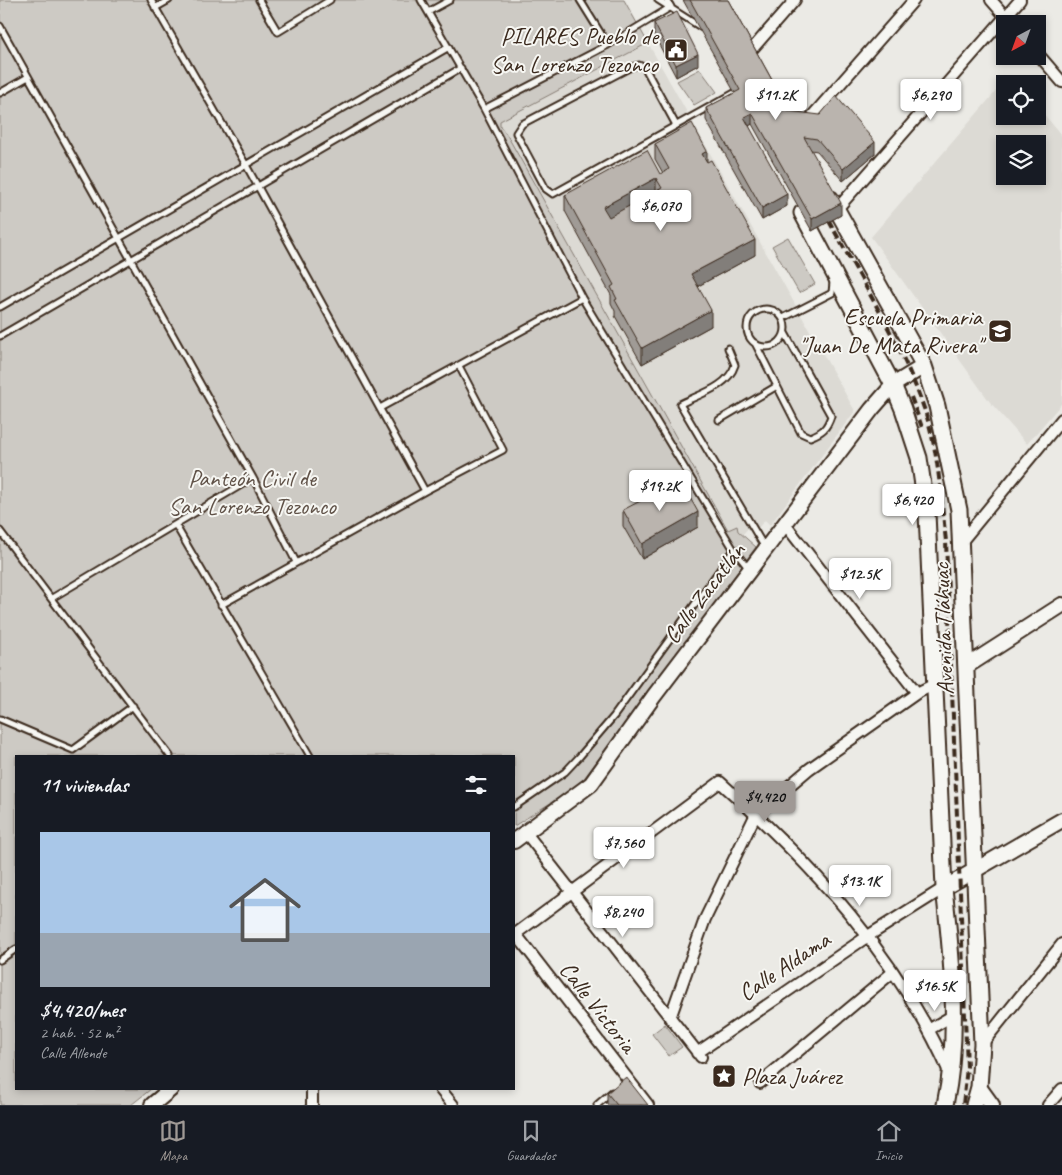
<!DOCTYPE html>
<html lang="es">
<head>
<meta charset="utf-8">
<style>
	body { margin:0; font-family:Caveat,sans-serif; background:#20242c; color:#f1f3f6; height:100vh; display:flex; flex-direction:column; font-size:19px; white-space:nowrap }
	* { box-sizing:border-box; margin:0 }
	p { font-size:16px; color:#9ea1a6 }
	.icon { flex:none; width:28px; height:28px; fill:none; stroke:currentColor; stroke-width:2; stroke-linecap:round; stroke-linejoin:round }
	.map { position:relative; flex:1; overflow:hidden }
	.sheet { position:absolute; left:15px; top:755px; width:500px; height:335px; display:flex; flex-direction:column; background:#171b24; border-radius:0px; box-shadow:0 2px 8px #0003 }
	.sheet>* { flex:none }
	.needle { width:32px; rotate:221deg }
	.controls { position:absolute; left:996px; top:15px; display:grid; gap:10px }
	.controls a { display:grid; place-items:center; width:50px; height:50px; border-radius:0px; background:#171b24; box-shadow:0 2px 8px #0003; font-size:25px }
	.price { position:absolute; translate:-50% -42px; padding:0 11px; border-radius:5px; background:#fff; color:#222; font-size:16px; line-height:32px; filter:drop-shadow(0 1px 2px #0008) }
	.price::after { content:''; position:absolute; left:50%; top:30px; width:15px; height:11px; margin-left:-8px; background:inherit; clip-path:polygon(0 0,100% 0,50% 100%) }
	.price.on { background:#9f9995; color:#111 }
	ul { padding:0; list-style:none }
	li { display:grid; align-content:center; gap:10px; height:265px; padding:0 25px }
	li+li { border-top:1px solid #363941 }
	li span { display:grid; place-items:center; height:155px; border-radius:0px; color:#555 }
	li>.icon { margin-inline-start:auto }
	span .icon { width:90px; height:90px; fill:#fffc; stroke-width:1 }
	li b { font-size:21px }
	h2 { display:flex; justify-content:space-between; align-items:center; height:60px; padding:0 25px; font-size:21px }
	.tabs { display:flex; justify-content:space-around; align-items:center; height:70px; border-top:1px solid #363941; background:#171b24; font-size:14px; color:#9ea1a6 }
	.tabs a { display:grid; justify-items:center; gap:2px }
	.tabs .on { color:#9f9995 }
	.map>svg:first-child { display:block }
	.built { fill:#dcdad4; fill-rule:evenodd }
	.green { fill:#cdcac4; stroke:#847a71 }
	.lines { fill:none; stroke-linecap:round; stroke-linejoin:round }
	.service-casing { stroke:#3b2a1e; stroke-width:9 }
	.minor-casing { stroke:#3b2a1e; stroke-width:14 }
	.tertiary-casing { stroke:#3b2a1e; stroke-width:18 }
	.secondary-casing { stroke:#3b2a1e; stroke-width:19 }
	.service { stroke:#f6f6f2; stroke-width:5 }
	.minor { stroke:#f6f6f2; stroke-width:10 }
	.tertiary { stroke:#f6f6f2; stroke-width:14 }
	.secondary { stroke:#f6f6f2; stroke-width:15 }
	.rail { stroke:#3b2a1e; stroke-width:4; stroke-dasharray:8 4; stroke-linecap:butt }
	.wall { fill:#a09b96; stroke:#3b2a1e }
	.shaded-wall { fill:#827e7a; stroke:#3b2a1e }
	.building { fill:#bab4ae; stroke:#3b2a1e; fill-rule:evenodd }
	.labels { text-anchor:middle; stroke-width:4; stroke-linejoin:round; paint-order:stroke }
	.poi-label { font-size:24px; fill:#3b2a1e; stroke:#f6f6f2; text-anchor:end }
	.park-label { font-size:24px; fill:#605248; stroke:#f6f6f2 }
	.street-label { font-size:24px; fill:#3b2a1e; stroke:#f6f6f2 }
</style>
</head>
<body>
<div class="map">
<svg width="1062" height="1105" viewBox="0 0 1062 1105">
	<rect width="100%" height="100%" fill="#ebeae5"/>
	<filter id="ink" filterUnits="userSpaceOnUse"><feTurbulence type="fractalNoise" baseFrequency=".02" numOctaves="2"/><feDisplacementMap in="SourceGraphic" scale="10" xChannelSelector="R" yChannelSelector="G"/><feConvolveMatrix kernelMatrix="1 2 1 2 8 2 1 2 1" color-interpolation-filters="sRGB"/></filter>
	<g filter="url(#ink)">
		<path class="built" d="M648 43 855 411 770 525 765 520 757 529 752 524 742 535 737 531 728 530 507 135 500 126V121Z
			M1010 75 1017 84H1005V116H1038V107L1062 136V403L1027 444 990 402 871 237ZM1005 144H1038V176H1005Z"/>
		<path class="green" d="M0 0H624L648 43 500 121V126L507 135 728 530 737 526 738 531 756 547 579 785 514 826V756H16V1089H151L131 1105H0Z
			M700 69 717 92 694 105 677 81Z
			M788 237 815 284 799 293 772 246Z
			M665 1024 682 1047 669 1056 652 1034Z"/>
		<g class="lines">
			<g class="service-casing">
				<path id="service" d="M151 0 246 165 425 491 221 605
					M259 0 278 32 330 0
					M421 0 484 109 582 298 734 550 749 569
					M580 0 608 45
					M658 0 702 28
					M155 8 169 0
					M428 12 450 0
					M0 26 253 478 52 598
					M0 93 28 77
					M484 109 608 45 671 7 667 0
					M676 125 645 68 639 65 631 67 522 124 516 133 546 189 553 194 738 91
					M0 307 449 47
					M747 328a19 19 0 1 1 38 0a19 19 0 1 1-38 0Z
					M783 318 832 293 833 282
					M0 336 461 68
					M755 343 801 433 810 437C823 432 827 428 831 416L785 333
					M728 348 735 365C728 387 700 394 680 404L765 548
					M380 408 582 298
					M719 420 777 386
					M253 478 296 562
					M425 491 503 450 459 366
					M176 526 310 756
					M0 531 170 756
					M0 719 73 750 133 706
					M514 807 565 772 580 756 614 716 734 550
					M0 960 16 949
					M597 1105 612 1092"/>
			</g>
			<g class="minor-casing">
				<path id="minor" d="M991 0 1012 24
					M1038 54 1062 82
					M747 55 795 0
					M806 123 914 0
					M837 209 1020 0
					M784 523 917 693
					M962 541 1062 419
					M526 833 701 1057
					M515 933 648 1105
					M514 935 720 782C813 865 898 956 949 1072
					M670 1018 705 919 756 814 809 769 917 693 935 684
					M930 1029 952 1016
					M982 1044 1062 944
					M697 1053 868 936 944 888
					M760 1083 893 972
					M440 1089 453 1105
					M312 1105V1089
					M1048 1105 1062 1089"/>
			</g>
			<g class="tertiary-casing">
				<path id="tertiary" d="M967 666 1062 605
					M514 841 591 784 654 696 872 409 893 385 924 366
					M944 888 1062 820
					M979 1087 992 1105
					M152 1105 171 1089"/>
			</g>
			<g class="secondary-casing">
				<path id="secondary" d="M831 199 924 366 937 406 959 510 982 1044 979 1087 974 1105
					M802 213 893 385 903 409 919 458 927 513 944 888C952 958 960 1035 945 1105"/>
			</g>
			<use href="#service" class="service"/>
			<use href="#minor" class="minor"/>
			<use href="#tertiary" class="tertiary"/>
			<use href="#secondary" class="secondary"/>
			<path class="rail" d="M829 221C862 282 904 348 926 414 939 455 941 500 946 541L967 1067 963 1105
				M911 397 923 430"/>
		</g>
		<path class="wall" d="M683 0H728L789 111 875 154 843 181 817 151 811 150 841 215 812 231 752 124 749 126 787 206 762 220 706 120V108L735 93Z
			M654 23 698 65 676 77 654 35Z
			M655 144 707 162 755 255 698 286 711 326 642 364 615 316V311L611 303V295L565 211V195L660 174 663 173 655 159Z
			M623 510 698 527 642 559 623 526Z
			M607 1093 648 1105H607Z"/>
		<path class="shaded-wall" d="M698 54V65L676 77V65Z
			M752 113V124L744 129V117Z
			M875 142V154L843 181V169Z
			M707 151V166L702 154Z
			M656 178V193L603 223V207Z
			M787 194V206L762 220V208Z
			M841 203V215L812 231V219Z
			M755 240V255L691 290V274Z
			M711 310V326L642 364V348Z
			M698 512V527L642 559V544Z"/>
		<path class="building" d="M690 0H728L789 111 820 115 836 96 875 142 843 169 817 139 804 137 841 203 812 219 752 113 744 117 787 194 762 208 706 108 740 90Z
			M677 12 698 54 676 65 654 23Z
			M692 123 707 151 702 154 707 162 711 160 755 240 691 274 711 310 642 348 615 300 617 299 611 287 614 285 565 195 647 150 660 174 669 169 655 144ZM656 178 662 188 609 217 603 207Z
			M680 480 698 512 642 544 623 510Z
			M626 1077 648 1105H617L607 1093Z"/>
	</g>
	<defs>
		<g id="civic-square" transform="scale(1.25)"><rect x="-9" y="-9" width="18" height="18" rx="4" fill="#3b2a1e" stroke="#f6f6f2"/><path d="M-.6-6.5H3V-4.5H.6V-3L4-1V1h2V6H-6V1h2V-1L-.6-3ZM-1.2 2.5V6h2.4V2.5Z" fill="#fff"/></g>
		<g id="school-square" transform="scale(1.25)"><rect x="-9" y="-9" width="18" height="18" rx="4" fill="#3b2a1e" stroke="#f6f6f2"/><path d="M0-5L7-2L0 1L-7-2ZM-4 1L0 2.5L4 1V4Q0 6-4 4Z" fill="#fff"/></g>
		<g id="sight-square" transform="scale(1.25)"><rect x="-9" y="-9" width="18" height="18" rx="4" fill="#3b2a1e" stroke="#f6f6f2"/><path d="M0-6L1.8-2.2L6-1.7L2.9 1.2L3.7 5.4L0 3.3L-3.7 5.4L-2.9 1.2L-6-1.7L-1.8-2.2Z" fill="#fff"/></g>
	</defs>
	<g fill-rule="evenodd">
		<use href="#civic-square" x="676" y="50"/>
		<use href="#school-square" x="1000" y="331"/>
		<use href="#sight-square" x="724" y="1076"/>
	</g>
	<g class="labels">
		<g class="poi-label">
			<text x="658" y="44">PILARES Pueblo de<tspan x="658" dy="28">San Lorenzo Tezonco</tspan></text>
			<text x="982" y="325">Escuela Primaria<tspan x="982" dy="28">"Juan De Mata Rivera"</tspan></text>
			<text x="742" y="1084" text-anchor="start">Plaza Juárez</text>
		</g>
		<g class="park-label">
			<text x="252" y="486">Panteón Civil de<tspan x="252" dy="28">San Lorenzo Tezonco</tspan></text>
		</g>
		<g class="street-label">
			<text transform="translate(704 593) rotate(-53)" y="8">Calle Zacatlán</text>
			<text transform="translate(943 629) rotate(-92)" y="8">Avenida Tláhuac</text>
			<text transform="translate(784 966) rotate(-34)" y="8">Calle Aldama</text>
			<text transform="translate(598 1007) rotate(52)" y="8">Calle Victoria</text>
		</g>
	</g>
</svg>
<div class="controls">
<a><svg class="needle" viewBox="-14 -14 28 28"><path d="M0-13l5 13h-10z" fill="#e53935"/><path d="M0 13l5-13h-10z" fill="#9ea1a6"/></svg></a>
<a><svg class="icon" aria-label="locate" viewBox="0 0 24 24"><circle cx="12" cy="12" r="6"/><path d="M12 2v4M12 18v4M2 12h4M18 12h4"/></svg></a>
<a><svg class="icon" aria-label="layers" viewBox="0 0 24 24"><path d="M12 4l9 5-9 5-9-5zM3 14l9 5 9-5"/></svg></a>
</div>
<b class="price" style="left:776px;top:121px">$11.2K</b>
<b class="price" style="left:931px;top:121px">$6,290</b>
<b class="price" style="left:661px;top:232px">$6,070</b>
<b class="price" style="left:660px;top:512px">$19.2K</b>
<b class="price" style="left:913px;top:526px">$6,420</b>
<b class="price" style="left:860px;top:600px">$12.5K</b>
<b class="price on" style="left:765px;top:823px">$4,420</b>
<b class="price" style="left:624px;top:869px">$7,560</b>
<b class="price" style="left:860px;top:907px">$13.1K</b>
<b class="price" style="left:623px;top:938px">$8,240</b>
<b class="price" style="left:935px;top:1012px">$16.5K</b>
<section class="sheet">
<h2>11 viviendas<svg class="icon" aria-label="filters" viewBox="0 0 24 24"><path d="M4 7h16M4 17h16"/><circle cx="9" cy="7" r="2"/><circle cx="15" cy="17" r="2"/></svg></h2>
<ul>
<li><span style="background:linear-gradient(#a9c7e8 65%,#9aa5b1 0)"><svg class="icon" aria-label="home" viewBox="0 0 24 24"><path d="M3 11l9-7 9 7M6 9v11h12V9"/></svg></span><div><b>$4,420/mes</b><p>2 hab. · 52 m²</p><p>Calle Allende</p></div></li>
</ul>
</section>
</div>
<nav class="tabs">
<a class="on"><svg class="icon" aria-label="map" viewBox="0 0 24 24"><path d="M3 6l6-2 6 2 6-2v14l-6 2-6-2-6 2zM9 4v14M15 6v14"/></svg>Mapa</a>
<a><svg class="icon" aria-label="saved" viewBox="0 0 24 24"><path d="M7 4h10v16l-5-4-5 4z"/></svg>Guardados</a>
<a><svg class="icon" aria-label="home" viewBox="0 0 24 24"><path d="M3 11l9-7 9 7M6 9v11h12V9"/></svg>Inicio</a>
</nav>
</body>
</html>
